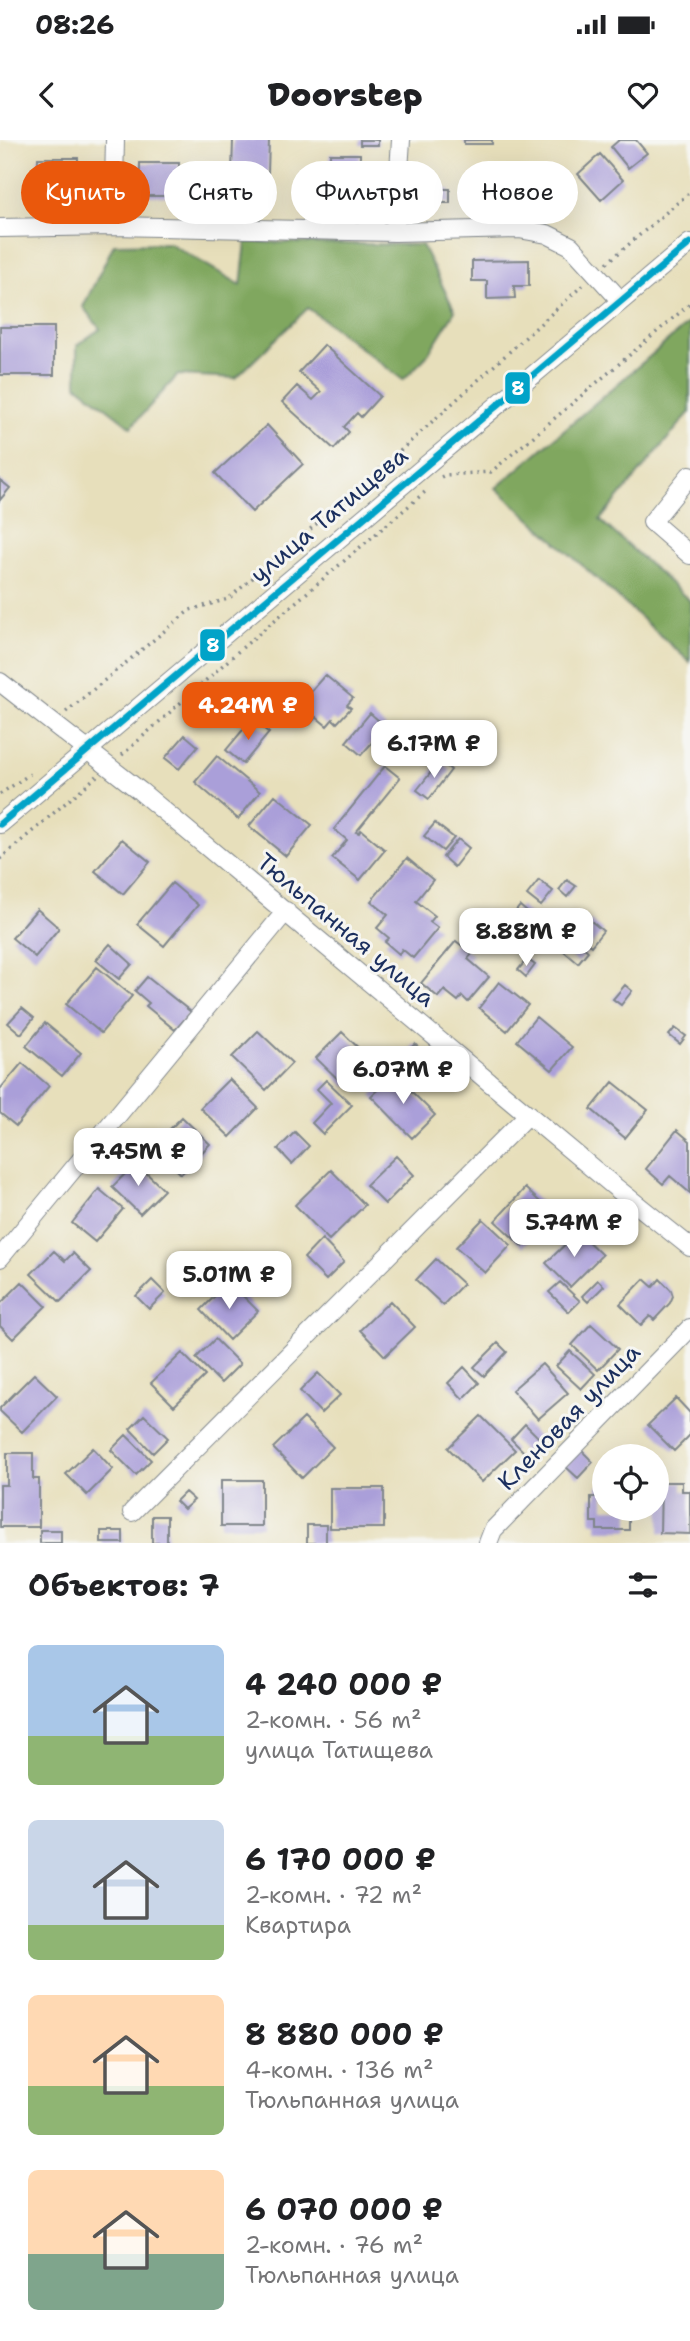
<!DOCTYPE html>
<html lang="ru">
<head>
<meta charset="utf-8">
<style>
	body { margin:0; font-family:"Shantell Sans",sans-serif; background:#f2f2f2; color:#202124; height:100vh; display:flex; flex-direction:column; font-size:26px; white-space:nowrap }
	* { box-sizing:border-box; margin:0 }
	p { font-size:23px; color:#757577 }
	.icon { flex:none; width:38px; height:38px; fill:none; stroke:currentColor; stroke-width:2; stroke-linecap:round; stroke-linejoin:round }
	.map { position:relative; height:1403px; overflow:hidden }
	.panel { display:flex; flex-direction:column; background:#fff; flex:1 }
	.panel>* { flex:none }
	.banner { position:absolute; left:21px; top:21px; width:649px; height:63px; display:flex; gap:14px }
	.fabs { position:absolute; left:592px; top:1304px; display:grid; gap:14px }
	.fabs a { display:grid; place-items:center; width:77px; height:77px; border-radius:50%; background:#fff; box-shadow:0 7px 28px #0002; font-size:35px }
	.price { position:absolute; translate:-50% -60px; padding:0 16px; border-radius:14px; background:#fff; color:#222; font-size:23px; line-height:46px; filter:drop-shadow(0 2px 4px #0008) }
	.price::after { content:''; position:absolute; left:50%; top:42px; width:21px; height:16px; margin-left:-10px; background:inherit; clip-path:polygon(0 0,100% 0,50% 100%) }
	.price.selected { background:#ea580c; color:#fff }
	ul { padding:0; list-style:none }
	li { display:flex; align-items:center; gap:21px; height:175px; padding:0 28px }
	li span { display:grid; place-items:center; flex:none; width:196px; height:140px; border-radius:10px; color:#555 }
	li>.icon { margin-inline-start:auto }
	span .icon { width:84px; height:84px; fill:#fffc; stroke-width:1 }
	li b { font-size:30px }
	h2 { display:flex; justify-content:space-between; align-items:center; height:84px; padding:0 28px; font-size:30px }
	.chip { padding:0 24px; border-radius:32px; background:#fff; box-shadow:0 7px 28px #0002; font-size:24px; line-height:63px }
	.chip.selected { background:#ea580c; color:#fff }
	.status { display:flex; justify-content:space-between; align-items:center; height:49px; padding:0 35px; background:#fff; direction:ltr }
	.status svg { height:19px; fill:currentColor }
	header { display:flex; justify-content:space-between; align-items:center; height:91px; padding:0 28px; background:#fff; font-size:32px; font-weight:800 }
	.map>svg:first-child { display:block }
	.forest { fill:#80a75e; stroke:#4e6b5e; stroke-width:2 }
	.building { fill:#aa9fd9 }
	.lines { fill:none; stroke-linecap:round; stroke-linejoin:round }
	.minor-casing { stroke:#81878c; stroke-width:20 }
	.path { stroke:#81878c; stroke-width:3.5; stroke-dasharray:2 5; stroke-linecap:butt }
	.minor { stroke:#fff; stroke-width:18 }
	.bus-1-casing { stroke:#f6f6f2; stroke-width:12 }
	.bus-1 { stroke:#01a3c8; stroke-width:7 }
	.labels { text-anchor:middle; stroke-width:6; stroke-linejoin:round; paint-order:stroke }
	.street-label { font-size:24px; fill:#1b2f5e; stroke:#f6f6f2 }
	.line-badge { stroke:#f6f6f2; stroke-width:2.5 }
	.badge-label { font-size:19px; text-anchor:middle; font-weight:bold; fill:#fff }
</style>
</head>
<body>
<div class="status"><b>08:26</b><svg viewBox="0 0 49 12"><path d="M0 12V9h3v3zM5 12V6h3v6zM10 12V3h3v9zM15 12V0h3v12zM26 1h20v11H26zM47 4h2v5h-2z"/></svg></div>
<header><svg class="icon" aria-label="back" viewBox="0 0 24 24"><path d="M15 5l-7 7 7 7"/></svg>Doorstep<svg class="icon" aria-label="heart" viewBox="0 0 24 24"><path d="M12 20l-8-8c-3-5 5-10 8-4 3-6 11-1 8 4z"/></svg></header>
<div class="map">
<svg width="690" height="1403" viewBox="0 0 690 1403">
	<rect width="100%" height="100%" fill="#f6f6f2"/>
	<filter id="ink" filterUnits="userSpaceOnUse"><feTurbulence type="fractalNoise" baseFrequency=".0143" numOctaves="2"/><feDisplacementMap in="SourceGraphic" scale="14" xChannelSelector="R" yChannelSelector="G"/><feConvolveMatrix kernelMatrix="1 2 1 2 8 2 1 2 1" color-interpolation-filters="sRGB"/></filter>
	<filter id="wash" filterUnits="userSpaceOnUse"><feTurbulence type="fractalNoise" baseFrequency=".00686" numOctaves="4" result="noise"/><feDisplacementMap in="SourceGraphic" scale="28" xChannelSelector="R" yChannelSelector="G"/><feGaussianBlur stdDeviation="1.57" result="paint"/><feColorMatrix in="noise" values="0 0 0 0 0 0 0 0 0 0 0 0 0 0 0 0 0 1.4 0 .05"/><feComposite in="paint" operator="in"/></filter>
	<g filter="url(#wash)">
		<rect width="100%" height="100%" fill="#e7dfbb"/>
		<path class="forest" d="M246 102 422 105 455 171 426 217 403 240 308 168 236 238 178 235 131 287 77 245V205L100 189 83 167 114 104 169 103 241 145Z
			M690 182V272L600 380 690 461V522L496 348Z"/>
		<g id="blocks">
			<path class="building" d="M233 0H269L268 33H232Z
				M360 0H378V5H360Z
				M464 0H492V4H464Z
				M619 0H636L647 13 628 28 611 7Z
				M330 14H360V52H330Z
				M600 14 623 40 601 60 578 34Z
				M38 18H78V50H38Z
				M140 23H179V56H140Z
				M429 49H450V63H429Z
				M529 120V146H514L515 158 487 159V141H472V121Z
				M0 187H54V235H0Z
				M324 205 380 256 361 277 357 273 344 287 349 292 334 309 282 262 297 246 313 260 321 252 299 232Z
				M267 285 303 324 252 372 215 333Z
				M0 340 10 348 0 360Z
				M325 535 353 558 347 565 351 568 337 583 333 579 327 586 316 577 310 584 294 570 300 564 294 558 304 547 310 552Z
				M370 573 386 587 361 615 346 602Z
				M252 579 269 593 243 624 226 610Z
				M185 595 198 606 179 629 165 618Z
				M217 616 260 652 238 679 195 642Z
				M440 621 451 630 429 659 417 650Z
				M385 626 400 638 356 692 359 693 361 690 385 710 360 740 332 718 347 700 334 689Z
				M275 655 312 685 286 716 249 686Z
				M435 683 454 698 443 711 424 696Z
				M122 699 150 722 123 754 95 731Z
				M458 699 469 708 454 727 443 717Z
				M407 718 433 740 416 761 435 776 430 782 438 788 413 818 402 809 399 814 385 802 389 798 377 788 388 775 371 761Z
				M539 740 553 751 541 766 527 755Z
				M567 740 576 746 567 757 559 750Z
				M172 743 198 765 164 806 137 784Z
				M520 766 534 778 519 797 504 786Z
				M37 769 59 788 35 817 12 798Z
				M591 781 603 791 591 806 578 796Z
				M568 794 588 811 578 823 558 806Z
				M456 801 472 814 468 819 489 837 468 862 462 856 458 861 444 850 438 857 421 843Z
				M110 804 132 824 119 839 96 820Z
				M527 819 535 825 526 837 518 830Z
				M97 827 132 856 101 893 66 864Z
				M147 837 191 872 175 890 146 866 149 863 135 851Z
				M499 842 528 865 507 891 479 868Z
				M625 845 632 851 621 865 613 859Z
				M22 868 34 878 21 894 8 883Z
				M536 877 572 907 552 930 517 901Z
				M45 883 81 913 62 936 26 906Z
				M675 888 686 896 680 904 669 895Z
				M258 891 292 923 266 950 232 917Z
				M342 892 372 921 346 947 316 918Z
				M415 904 433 923 417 940 398 921Z
				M22 923 49 946 16 986 0 973V949Z
				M394 934 435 975 412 998 371 956Z
				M229 939 258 968 230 997 200 968Z
				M326 940 352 965 323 994 312 983 331 963 317 949Z
				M613 942 648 970 625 998 591 969Z
				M182 977 210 1004 181 1034 153 1006Z
				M677 990 690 1001V1053L670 1036 663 1044 646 1029Z
				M295 992 309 1006 292 1024 278 1009Z
				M396 1016 414 1035 385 1064 366 1045Z
				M136 1023 164 1050 140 1074 112 1047Z
				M331 1030 365 1065 329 1100 295 1065Z
				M525 1048 553 1074 523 1107 495 1081Z
				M99 1049 123 1069 95 1102 72 1083Z
				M483 1079 511 1105 485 1133 456 1107Z
				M578 1092 602 1115 570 1147 546 1123Z
				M322 1099 344 1122 326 1140 304 1118Z
				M54 1111 65 1121 73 1113 91 1131 60 1162 31 1134Z
				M436 1119 463 1144 443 1165 416 1140Z
				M644 1139 653 1147 660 1139 671 1150 673 1156 670 1163 654 1180 650 1176 641 1185 620 1164Z
				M152 1140 165 1153 149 1169 136 1156Z
				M598 1140 604 1146 588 1162 582 1156Z
				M22 1142 46 1166 13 1199 0 1186V1164Z
				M229 1142 258 1171 229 1200 201 1170Z
				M560 1142 580 1161 569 1172 549 1152Z
				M390 1161 415 1187 385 1216 360 1190Z
				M591 1184 618 1209 598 1230 572 1205Z
				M215 1199 240 1224 221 1243 196 1218Z
				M498 1203 507 1212 484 1236 474 1227Z
				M570 1211 595 1234 581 1249 556 1226Z
				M182 1213 205 1236 174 1266 151 1243Z
				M542 1224 568 1253 538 1279 512 1250Z
				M464 1227 479 1243 463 1259 448 1243Z
				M318 1233 340 1255 321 1273 300 1251Z
				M34 1234 57 1256 22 1292 0 1271V1268Z
				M676 1258 690 1273V1295L674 1311 648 1285Z
				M144 1275 168 1298 153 1313 130 1289Z
				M481 1276 515 1310 482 1342 448 1308Z
				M304 1278 333 1307 302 1338 273 1308Z
				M525 1284 541 1300 526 1314 511 1299Z
				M126 1295 151 1320 136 1335 111 1310Z
				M93 1308 113 1329 87 1355 66 1334Z
				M581 1310 593 1322 578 1338 565 1326Z
				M7 1313H33V1339H39V1387H0V1345H7Z
				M221 1340H262V1386H221Z
				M661 1342H682V1351H690V1394L660 1393Z
				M597 1346H604V1368H629V1390H597V1382H591V1357H597Z
				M330 1348H384V1388H330Z
				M185 1352 194 1360 184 1369 176 1361Z
				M152 1376H167V1403H152Z
				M307 1385H326V1403H307Z
				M40 1390H61V1403H40Z
				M101 1391H123V1403H101Z"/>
		</g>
	</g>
	<g filter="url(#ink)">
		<use href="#blocks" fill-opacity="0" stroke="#81878c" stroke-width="2"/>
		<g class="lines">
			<g class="minor-casing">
				<path id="minor" d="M113 86 115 0
					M0 88 113 86 395 92 519 89 547 94 571 106 621 161
					M395 92 401 0
					M690 335 652 382 690 415
					M0 542 140 651 615 1047 690 1107
					M0 684 690 103
					M0 1118 286 771
					M132 1372 529 974
					M488 1403 493 1390 690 1188"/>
			</g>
			<path class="path" d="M607 123 690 52
				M441 337 445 335 491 332 690 164
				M66 572 190 470 228 459 368 340 583 145
				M122 615 242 508 425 352
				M0 654 30 634
				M0 719 97 636"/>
			<use href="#minor" class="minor"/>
			<g class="bus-1-casing">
				<path id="bus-1" d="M0 684 690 103"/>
			</g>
			<use href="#bus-1" class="bus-1"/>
		</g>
	</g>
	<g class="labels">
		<g class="street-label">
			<text transform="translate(329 375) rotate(-40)" y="8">улица Татищева</text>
			<text transform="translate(346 790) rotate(40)" y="8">Тюльпанная улица</text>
			<text transform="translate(569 1277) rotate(-46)" y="8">Кленовая улица</text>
		</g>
	</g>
	<g class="line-badge">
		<rect x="504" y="231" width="27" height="34" rx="7" fill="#01a3c8"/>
		<rect x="199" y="488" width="27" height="34" rx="7" fill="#01a3c8"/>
	</g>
	<g class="badge-label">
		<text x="518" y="255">8</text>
		<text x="213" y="512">8</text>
	</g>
</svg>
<div class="fabs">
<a><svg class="icon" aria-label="locate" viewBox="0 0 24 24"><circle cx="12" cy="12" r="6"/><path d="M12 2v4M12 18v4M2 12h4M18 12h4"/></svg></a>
</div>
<b class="price selected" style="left:248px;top:602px">4.24M ₽</b>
<b class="price" style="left:434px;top:640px">6.17M ₽</b>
<b class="price" style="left:526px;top:828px">8.88M ₽</b>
<b class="price" style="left:403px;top:966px">6.07M ₽</b>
<b class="price" style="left:138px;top:1048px">7.45M ₽</b>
<b class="price" style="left:574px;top:1119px">5.74M ₽</b>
<b class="price" style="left:229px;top:1171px">5.01M ₽</b>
<div class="banner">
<a class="chip selected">Купить</a>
<a class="chip">Снять</a>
<a class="chip">Фильтры</a>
<a class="chip">Новое</a>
</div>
</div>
<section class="panel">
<h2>Объектов: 7<svg class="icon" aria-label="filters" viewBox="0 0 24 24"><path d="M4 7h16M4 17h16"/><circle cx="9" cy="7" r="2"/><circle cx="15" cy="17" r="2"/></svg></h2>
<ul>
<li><span style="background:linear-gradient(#a9c7e8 65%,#8fb573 0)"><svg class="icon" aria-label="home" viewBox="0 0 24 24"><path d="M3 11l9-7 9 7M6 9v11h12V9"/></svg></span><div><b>4 240 000 ₽</b><p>2-комн. · 56 m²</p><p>улица Татищева</p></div></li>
<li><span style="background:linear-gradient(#c9d6e8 75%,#8fb573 0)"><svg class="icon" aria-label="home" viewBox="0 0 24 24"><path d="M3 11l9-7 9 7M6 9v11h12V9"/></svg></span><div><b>6 170 000 ₽</b><p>2-комн. · 72 m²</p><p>Квартира</p></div></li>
<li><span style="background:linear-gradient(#ffd9b3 65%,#8fb573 0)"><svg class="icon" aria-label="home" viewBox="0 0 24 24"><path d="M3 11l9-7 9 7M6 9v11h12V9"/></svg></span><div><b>8 880 000 ₽</b><p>4-комн. · 136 m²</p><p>Тюльпанная улица</p></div></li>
<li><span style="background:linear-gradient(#ffd9b3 60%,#7fa58c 0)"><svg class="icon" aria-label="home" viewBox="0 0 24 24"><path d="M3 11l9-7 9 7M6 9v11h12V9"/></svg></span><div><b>6 070 000 ₽</b><p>2-комн. · 76 m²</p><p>Тюльпанная улица</p></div></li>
</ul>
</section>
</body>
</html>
